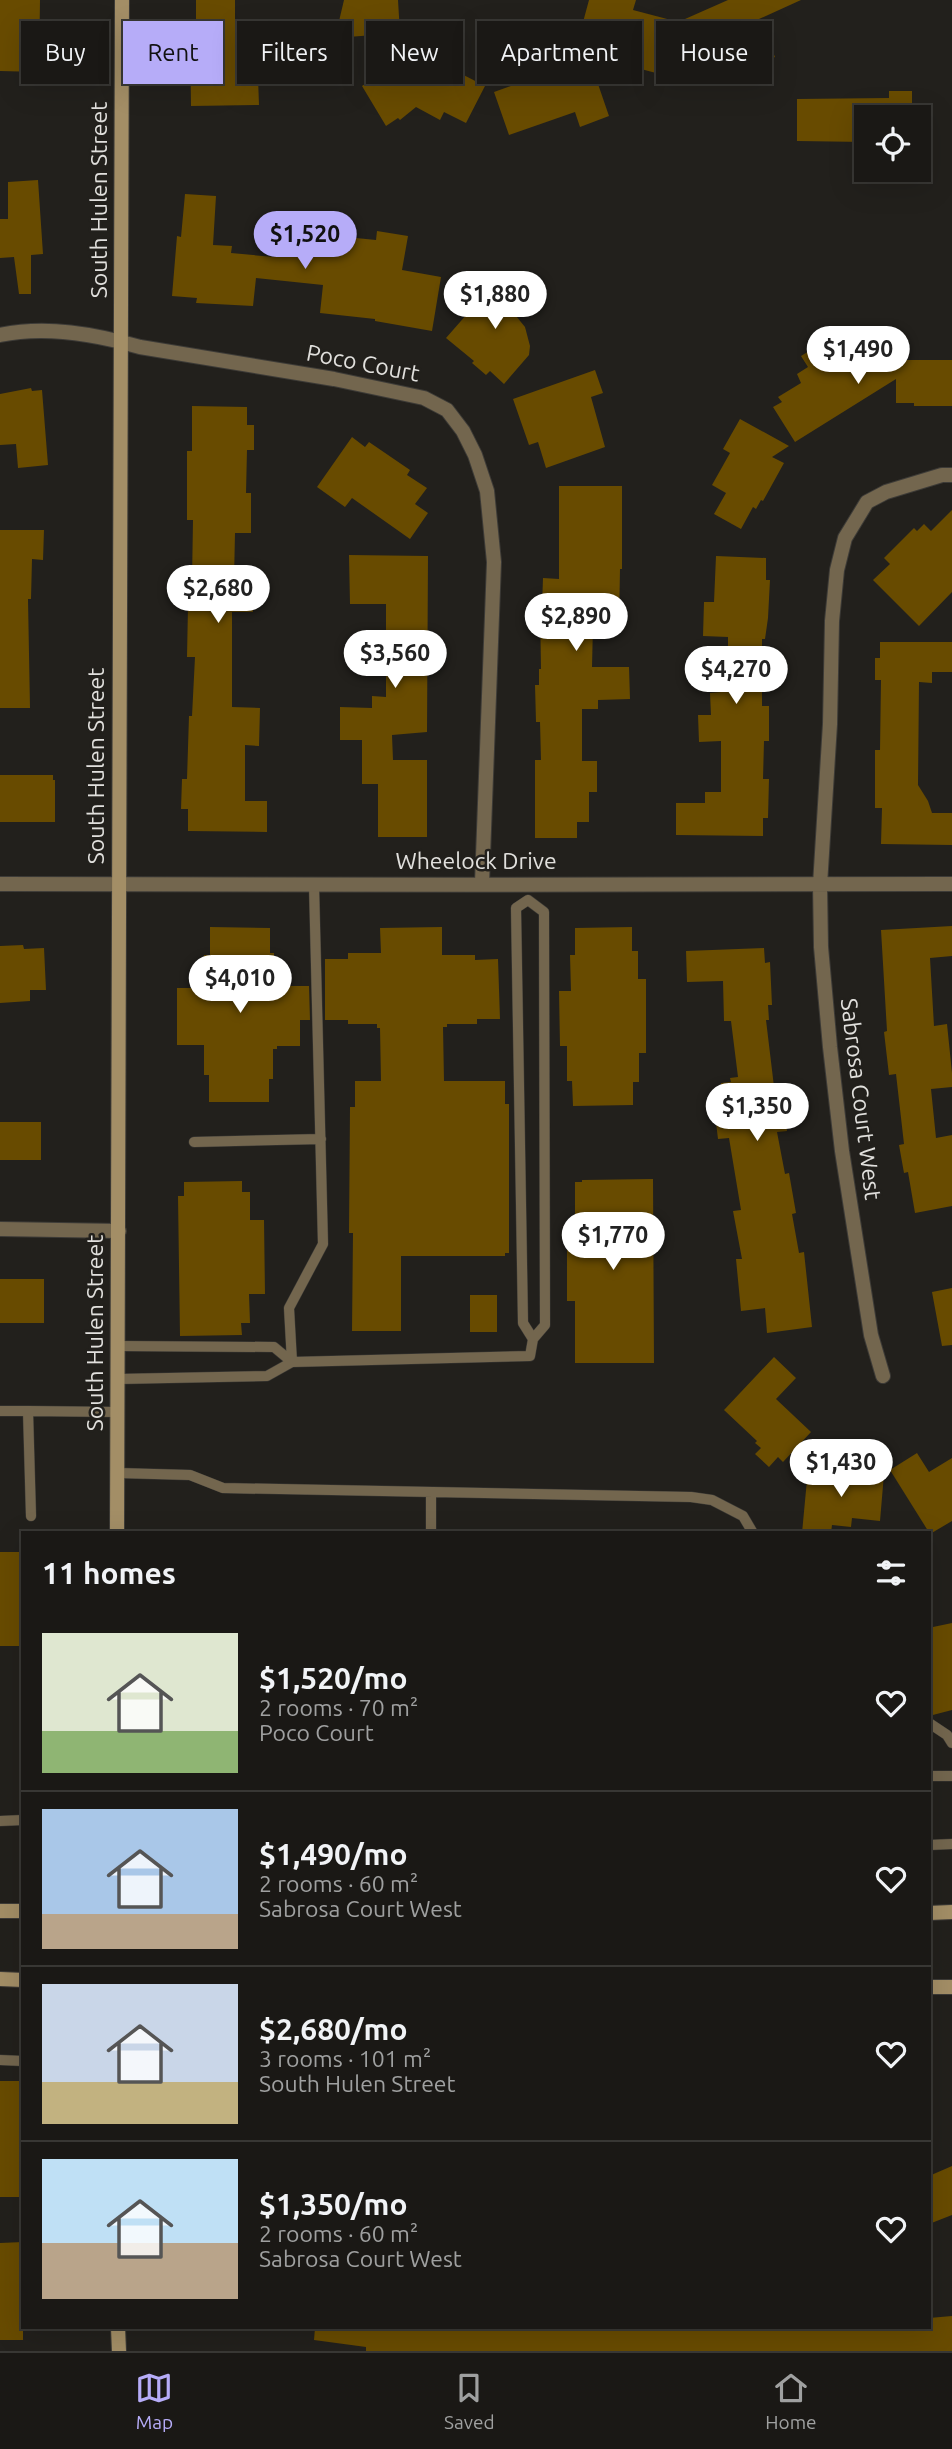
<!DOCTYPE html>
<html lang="en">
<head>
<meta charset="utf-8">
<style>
	body { margin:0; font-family:Ubuntu,sans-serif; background:#23211e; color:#f1f3f6; height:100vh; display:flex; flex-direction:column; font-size:26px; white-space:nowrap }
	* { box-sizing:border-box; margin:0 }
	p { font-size:23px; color:#9fa0a0 }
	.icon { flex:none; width:38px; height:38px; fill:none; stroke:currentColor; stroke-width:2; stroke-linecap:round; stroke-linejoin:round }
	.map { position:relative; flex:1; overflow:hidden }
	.panel { position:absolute; left:21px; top:1531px; width:910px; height:798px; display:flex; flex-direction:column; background:#1a1815; border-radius:0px; box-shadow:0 7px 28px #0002,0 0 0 2px #383734 }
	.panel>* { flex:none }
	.hud { position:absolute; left:21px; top:21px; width:910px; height:63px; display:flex; gap:14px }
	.controls { position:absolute; left:854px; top:105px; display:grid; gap:14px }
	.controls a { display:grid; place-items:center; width:77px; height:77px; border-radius:0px; background:#1a1815; box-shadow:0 7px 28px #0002,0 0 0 2px #383734; font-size:35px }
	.price { position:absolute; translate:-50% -60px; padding:0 16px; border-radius:24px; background:#fff; color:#222; font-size:23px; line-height:46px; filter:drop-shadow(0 2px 4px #0008) }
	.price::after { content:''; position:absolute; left:50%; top:42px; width:21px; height:16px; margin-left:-10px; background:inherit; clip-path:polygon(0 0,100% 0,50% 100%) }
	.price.selected { background:#b6acf8; color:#111 }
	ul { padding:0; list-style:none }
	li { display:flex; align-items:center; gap:21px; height:175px; padding:0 21px }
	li+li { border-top:2px solid #383734 }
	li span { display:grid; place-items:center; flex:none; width:196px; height:140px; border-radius:0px; color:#555 }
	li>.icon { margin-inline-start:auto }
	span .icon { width:84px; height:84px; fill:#fffc; stroke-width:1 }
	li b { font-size:30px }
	h2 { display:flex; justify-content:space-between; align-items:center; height:84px; padding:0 21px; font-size:30px }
	.tag { padding:0 24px; border-radius:0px; background:#1a1815; box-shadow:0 7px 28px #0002,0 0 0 2px #383734; font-size:24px; line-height:63px }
	.tag.selected { background:#b6acf8; color:#111 }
	.tab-bar { display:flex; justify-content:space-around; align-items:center; height:98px; border-top:2px solid #383734; background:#1a1815; font-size:19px; color:#9fa0a0 }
	.tab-bar a { display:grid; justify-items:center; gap:4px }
	.tab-bar .selected { color:#b6acf8 }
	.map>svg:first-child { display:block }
	.building { fill:#684b00 }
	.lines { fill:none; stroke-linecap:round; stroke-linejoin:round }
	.lane-casing { stroke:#3d3b37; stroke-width:11 }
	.street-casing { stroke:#3d3b37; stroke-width:16 }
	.secondary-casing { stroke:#3d3b37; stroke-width:16 }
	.lane { stroke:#73664e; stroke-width:10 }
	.street { stroke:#73664e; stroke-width:14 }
	.secondary { stroke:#a38e66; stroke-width:14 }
	.labels { text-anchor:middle; stroke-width:5; stroke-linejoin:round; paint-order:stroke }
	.street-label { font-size:23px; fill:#e1e0dd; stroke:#22201c }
</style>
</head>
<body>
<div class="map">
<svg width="952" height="2351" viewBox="0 0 952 2351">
	<rect width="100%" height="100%" fill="#22201c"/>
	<path class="building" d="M0 0H40L39 72 0 71Z
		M196 0H235V77H258L259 105 191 106 190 30H196Z
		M344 0H398L400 33 335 38Z
		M589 0H636L633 10 671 20 656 73 588 55 609 116 580 127 575 112 509 135 494 92 525 81 523 76 573 59Z
		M728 0H801L759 19 775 57 721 81 704 43 696 46 685 19Z
		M415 50 485 86 466 123 444 112 440 120 416 107 400 120 398 118 386 126 362 86Z
		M889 91H912V117H866V142L797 141V99L889 98Z
		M38 180 43 254 31 255V294H19L14 257 0 258V219H8V182Z
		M185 194 216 196 213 245 232 246 231 253 274 257 276 230 376 240 377 231 408 236 402 270 441 277 432 331 375 321V319L320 313 323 285 256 278 253 306 196 303 197 298 172 296 177 236 181 237Z
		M503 273 527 293 512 311 525 327 530 346 529 355 504 384 490 371 486 375 472 363 474 361 446 338Z
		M825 341 836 359 851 350 853 353 863 347 871 360H952V406H914V403H896V379L795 442 773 407 782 402 778 397 801 383 797 374 808 367 801 356Z
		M595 370 603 393 591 397 605 447 546 468 538 442 529 445 513 399Z
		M31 388 32 391 42 390 48 465 18 468 16 444 0 445V394Z
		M192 406 247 407V425H254V450H247L246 493H251V533H235L234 580H253V612H232V707L260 708 259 746 245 745V801H267V832L188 831V809H181L182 779H187L189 716H192L195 657H187L188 606H186V580H192L193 520H187V451H192Z
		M740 419 789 446 772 457 784 463 763 501 761 500 756 509 753 507 741 529 714 514 726 493 712 485 730 453 723 449Z
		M352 437 365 447 369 442 410 470 407 475 427 488 415 504 428 513 410 539 352 498 345 507 317 487Z
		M559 486H622V569H620L619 625H593L592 667H629L630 699 598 700V709H582V761H597V792H589V822H577V838H535V760H541L540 722H536L535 685H539V669H541L540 606H542L543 578 559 579Z
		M952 510V592L919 626 873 580 890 564 884 558 914 528 917 531 924 524 931 531Z
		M0 530H44L43 560 32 559 31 599H28L30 708H0Z
		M349 555 428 556 427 732 392 735 393 760H427V837H378V784H362V740H340V707L372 708V696L386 697V604H350Z
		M716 556 766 558V580H770L768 618 765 639H762V706H769V741H764L763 779H769L768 818H763V836L676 835V803H705V792H721V741L699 742 698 715H711L710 693 721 692V680H728V637L703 636 704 602H714Z
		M880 642H952V672H932V683L919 682 918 785 928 801 932 813H952V845L881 844 882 808H875V750H880L881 680H875V658H880Z
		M0 775H53V780H55V822H0Z
		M952 926V956L930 958 934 1026 947 1024 952 1073V1087L931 1089 936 1138 952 1135V1206L915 1213 908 1172 904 1173 899 1145 904 1144 896 1074 889 1075 884 1032 887 1031 881 930Z
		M210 927 270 928V953H274V981H277V986H309L310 1020H300V1046H277V1049H273V1079H269V1102H209V1075H204V1045H177V988H201L204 955H210Z
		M442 927V955H475V960L498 959 500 1019H477V1024H447V1027H443L444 1081H505V1104H509V1253H505V1256H401V1331H352L353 1233H349L350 1107H355V1081H381L380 1028H377V1024H348V1020H325V959H348V953H381L380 928Z
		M632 927V951H638V979H646V1053H639V1082H633V1105L573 1106 572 1081H567V1046H560L559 991H571L570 955H575V928Z
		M23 945 24 949 44 948 46 990H30V1001L0 1003V946Z
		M764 948 765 963 770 962 772 1005H768L769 1020H766L775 1095H783L787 1131 777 1132 785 1174 789 1173 796 1213 792 1214 799 1253 804 1252 812 1327 767 1333 765 1308 741 1311 736 1259H742L733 1211 741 1210 729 1138 718 1139 714 1106 723 1104 721 1083 731 1082 730 1078 738 1077 731 1021H724L723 981 687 982 686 951Z
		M0 1122H41V1160H0Z
		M653 1179 654 1363H575V1301H567V1247H575V1182H582V1180Z
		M242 1181V1192H250V1220H264L265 1294H249L250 1323H241L242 1335 180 1336 178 1196H184V1182Z
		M0 1279H44V1323H0Z
		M952 1288V1345L942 1346 932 1292Z
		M470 1295H497V1332H470Z
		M774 1357 796 1378 776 1399 811 1432 783 1462 778 1457 769 1467 755 1454 761 1448 755 1443 757 1441 724 1410Z
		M917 1453 929 1472 952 1458V1521L930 1534 890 1470Z
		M808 1469 884 1474 880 1521 852 1518 851 1527 832 1525 831 1533H802Z
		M0 1552H23V1646H0Z
		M952 1623V1710L929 1716V1640L933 1627Z
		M0 2081H21V2197H0Z
		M952 2166V2215L929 2224V2176Z
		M23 2242V2340H0V2243Z
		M952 2316V2351H366V2347L314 2340 315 2328H929V2318Z"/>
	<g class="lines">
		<g class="lane-casing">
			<path id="lane" d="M528 900 516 908 523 1323 533 1339
				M194 1142 321 1139
				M118 1346 274 1347 292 1362
				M292 1362 289 1308 323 1244 314 885
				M118 1379 267 1376 292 1362 530 1356 533 1339 545 1325 544 912 528 900
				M0 1411H28
				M118 1473 190 1475 223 1488 691 1497 712 1500 743 1516 753 1533
				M31 1516 28 1411 118 1412
				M431 1533V1492
				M929 1723 947 1735 952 1743
				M929 1776H952
				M0 1821 23 1820
				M929 1845 952 1844
				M0 2060 23 2061"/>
		</g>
		<g class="street-casing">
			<path id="street" d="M0 335C46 325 95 334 140 347L334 379 424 398 447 410 463 431 475 455 487 491 494 562 482 883
				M0 884C317 885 635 885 952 884
				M0 1229 119 1231
				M883 1376 871 1335 842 1151 830 1047 821 947 820 885 830 724 832 621 837 570 845 538 867 502 886 492 942 475H952"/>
		</g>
		<g class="secondary-casing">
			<path id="secondary" d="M117 1533 122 0
				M0 1911H23
				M929 1913 952 1912
				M0 1979 23 1980
				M929 1987H952
				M118 2328 119 2351"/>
		</g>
		<use href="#lane" class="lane"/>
		<use href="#street" class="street"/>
		<use href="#secondary" class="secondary"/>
	</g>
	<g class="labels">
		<g class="street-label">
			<text transform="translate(99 200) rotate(-90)" y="8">South Hulen Street</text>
			<text transform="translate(363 363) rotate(11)" y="8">Poco Court</text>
			<text transform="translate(96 766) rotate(-90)" y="8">South Hulen Street</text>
			<text x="476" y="869">Wheelock Drive</text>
			<text transform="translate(861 1099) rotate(83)" y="8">Sabrosa Court West</text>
			<text transform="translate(95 1333) rotate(-90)" y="8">South Hulen Street</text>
		</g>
	</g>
</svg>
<div class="controls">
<a><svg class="icon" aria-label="locate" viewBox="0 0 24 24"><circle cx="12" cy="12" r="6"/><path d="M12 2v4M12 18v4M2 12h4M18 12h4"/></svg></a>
</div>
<b class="price selected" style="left:305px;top:271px">$1,520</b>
<b class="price" style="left:495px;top:331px">$1,880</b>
<b class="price" style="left:858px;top:386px">$1,490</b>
<b class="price" style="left:218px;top:625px">$2,680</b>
<b class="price" style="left:576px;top:653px">$2,890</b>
<b class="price" style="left:395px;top:690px">$3,560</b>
<b class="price" style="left:736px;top:706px">$4,270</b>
<b class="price" style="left:240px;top:1015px">$4,010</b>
<b class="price" style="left:757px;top:1143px">$1,350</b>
<b class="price" style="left:613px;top:1272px">$1,770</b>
<b class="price" style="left:841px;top:1499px">$1,430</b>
<div class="hud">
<a class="tag">Buy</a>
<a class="tag selected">Rent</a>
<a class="tag">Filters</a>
<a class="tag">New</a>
<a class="tag">Apartment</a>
<a class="tag">House</a>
</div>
<section class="panel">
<h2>11 homes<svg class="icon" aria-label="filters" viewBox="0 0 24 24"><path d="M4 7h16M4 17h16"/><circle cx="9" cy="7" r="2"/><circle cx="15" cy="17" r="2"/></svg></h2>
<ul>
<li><span style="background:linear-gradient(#dfe7d0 70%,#8fb573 0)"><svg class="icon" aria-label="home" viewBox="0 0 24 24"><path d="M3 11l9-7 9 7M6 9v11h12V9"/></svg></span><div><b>$1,520/mo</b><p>2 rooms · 70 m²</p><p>Poco Court</p></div><svg class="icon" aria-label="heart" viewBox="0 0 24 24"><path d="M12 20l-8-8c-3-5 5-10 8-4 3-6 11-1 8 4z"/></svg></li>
<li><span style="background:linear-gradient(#a9c7e8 75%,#b9a48a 0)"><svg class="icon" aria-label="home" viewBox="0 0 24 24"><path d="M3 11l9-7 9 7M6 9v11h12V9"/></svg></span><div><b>$1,490/mo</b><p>2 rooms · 60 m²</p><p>Sabrosa Court West</p></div><svg class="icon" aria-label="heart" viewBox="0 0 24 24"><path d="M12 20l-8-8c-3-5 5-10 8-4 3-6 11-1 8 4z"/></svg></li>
<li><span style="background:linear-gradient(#c9d6e8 70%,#c2b280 0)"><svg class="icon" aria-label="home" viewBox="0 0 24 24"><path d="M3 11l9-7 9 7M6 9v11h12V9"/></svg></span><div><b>$2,680/mo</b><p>3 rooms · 101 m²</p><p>South Hulen Street</p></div><svg class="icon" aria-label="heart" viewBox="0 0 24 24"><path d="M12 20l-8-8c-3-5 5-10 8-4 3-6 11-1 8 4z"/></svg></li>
<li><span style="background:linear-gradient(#bfe0f5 60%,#b9a48a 0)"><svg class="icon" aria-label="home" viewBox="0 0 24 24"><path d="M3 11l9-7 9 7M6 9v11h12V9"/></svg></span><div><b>$1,350/mo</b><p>2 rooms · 60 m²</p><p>Sabrosa Court West</p></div><svg class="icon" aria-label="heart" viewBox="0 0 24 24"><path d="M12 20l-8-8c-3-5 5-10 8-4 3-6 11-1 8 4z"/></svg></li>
</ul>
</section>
</div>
<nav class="tab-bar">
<a class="selected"><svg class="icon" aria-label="map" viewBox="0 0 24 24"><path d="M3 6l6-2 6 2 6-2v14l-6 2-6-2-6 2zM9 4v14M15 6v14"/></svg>Map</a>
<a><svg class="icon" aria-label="saved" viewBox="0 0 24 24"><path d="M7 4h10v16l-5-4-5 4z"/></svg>Saved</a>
<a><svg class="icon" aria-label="home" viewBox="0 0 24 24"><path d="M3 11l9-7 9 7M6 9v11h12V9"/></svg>Home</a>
</nav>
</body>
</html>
